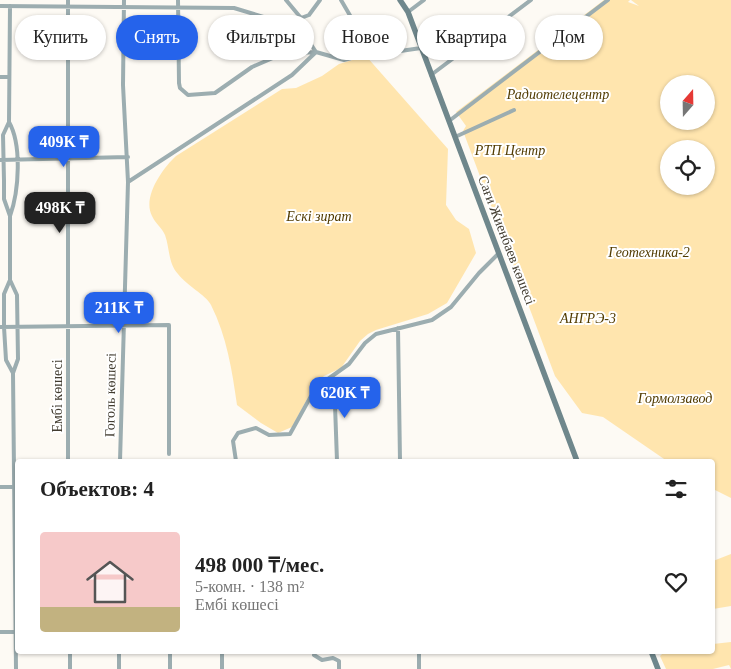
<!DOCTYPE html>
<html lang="ru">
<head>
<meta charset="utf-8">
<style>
	body { margin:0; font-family:"Times New Roman",serif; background:#f2f2f2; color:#222; height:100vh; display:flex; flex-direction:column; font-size:19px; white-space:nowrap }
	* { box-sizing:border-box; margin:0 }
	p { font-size:16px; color:#767676 }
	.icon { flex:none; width:28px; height:28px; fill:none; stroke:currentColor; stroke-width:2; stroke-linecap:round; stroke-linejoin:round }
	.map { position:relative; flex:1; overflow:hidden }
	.details { position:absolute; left:15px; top:459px; width:700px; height:195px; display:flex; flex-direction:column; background:#fff; border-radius:5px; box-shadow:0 1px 4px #0004 }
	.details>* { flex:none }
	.top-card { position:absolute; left:15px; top:15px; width:701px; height:45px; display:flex; gap:10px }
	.needle { width:32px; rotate:20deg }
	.controls { position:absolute; left:660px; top:75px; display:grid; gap:10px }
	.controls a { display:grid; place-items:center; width:55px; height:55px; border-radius:50%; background:#fff; box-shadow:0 1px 4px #0004; font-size:25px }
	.price { position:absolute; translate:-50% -42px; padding:0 11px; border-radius:10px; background:#2563eb; color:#fff; font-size:16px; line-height:32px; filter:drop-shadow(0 1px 2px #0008) }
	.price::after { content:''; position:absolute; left:50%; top:30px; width:15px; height:11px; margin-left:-8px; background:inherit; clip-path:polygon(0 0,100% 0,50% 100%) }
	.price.current { background:#222; color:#fff }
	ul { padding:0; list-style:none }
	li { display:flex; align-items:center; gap:15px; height:125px; padding:0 25px }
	li span { display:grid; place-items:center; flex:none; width:140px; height:100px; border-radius:5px; color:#555 }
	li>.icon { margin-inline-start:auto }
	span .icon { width:60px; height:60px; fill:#fffc; stroke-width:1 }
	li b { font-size:21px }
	h2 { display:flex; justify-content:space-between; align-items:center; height:60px; padding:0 25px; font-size:21px }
	.tag { padding:0 18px; border-radius:22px; background:#fff; box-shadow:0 1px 4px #0004; font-size:18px; line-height:45px }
	.tag.current { background:#2563eb; color:#fff }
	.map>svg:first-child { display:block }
	.green { fill:#ffe5ae; fill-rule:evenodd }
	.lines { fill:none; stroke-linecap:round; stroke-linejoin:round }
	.street { stroke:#9cadb0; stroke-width:4 }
	.secondary { stroke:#6f878c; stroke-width:5.5 }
	.labels { text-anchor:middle; stroke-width:4; stroke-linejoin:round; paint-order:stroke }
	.park-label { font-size:14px; font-style:italic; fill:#513b00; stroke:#fff }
	.street-label { font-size:14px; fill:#423c30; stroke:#fff }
</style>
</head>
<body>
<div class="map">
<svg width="731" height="669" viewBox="0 0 731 669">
	<rect width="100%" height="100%" fill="#fdfaf4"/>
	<path class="green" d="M604 0H630L628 2 639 6 631 0H731V498L713 489 712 461H667L603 417 582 413 555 376 463 131 466 126 456 112ZM669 84H706V121H669ZM669 149H706V186H669Z
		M366 56 448 149 446 205 456 220 469 229 476 253 447 303 428 314 376 330 368 334 360 341 341 368 324 376 314 386 292 427 278 433 261 423 237 405C232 370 227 337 211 305 206 295 186 285 178 274 168 263 170 249 165 235 162 228 155 223 152 216 142 197 163 168 176 156L282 89 296 88 322 76 339 64Z
		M731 554V606L713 609V561Z
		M731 642V669L729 665 713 669H666L660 656 665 651H712L713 644Z"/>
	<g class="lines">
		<path class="street" d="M68 0V461
			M178 0 179 83 180 88 188 95 215 93 252 67 282 54 316 52 344 60 366 54 373 55 421 48
			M286 0 301 18
			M341 0 373 55
			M0 6 234 8 300 28 316 52
			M10 6 9 122 3 135 4 181V199L10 216V280L17 295 18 359 13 373 16 669
			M408 12 424 0
			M301 18 309 15 320 0
			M431 75 531 0
			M0 77H8
			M449 121 608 0
			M9 122C22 145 19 191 10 216
			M455 137 514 110
			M0 160 128 157
			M128 182 292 75 316 52
			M10 280 4 294V327L6 360 13 373
			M0 327 169 325V454
			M398 328 400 461
			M334 377 337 461
			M120 461 128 182 123 85 124 0
			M236 461 233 441 238 433 256 428 269 435 290 434 311 396 321 384 349 364 365 343 376 334 432 320 451 307 479 273 498 254
			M0 487H18
			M0 632H18
			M70 651V669
			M119 651V669
			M170 651V669
			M222 651V669
			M314 655 322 660 333 658 339 661V669
			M419 669V651"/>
		<path class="secondary" d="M400 0 408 12 577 461
			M651 651 658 669"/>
	</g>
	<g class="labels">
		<g class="park-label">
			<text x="558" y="99">Радиотелецентр</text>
			<text x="510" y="155">РТП Центр</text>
			<text x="319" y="221">Ескі зират</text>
			<text x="649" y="257">Геотехника-2</text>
			<text x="588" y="323">АНГРЭ-3</text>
			<text x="675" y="403">Гормолзавод</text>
		</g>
		<g class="street-label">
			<text transform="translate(507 240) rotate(69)" y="5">Сағи Жиенбаев көшесі</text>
			<text transform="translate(110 395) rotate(-89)" y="5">Гоголь көшесі</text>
			<text transform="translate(57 396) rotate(-90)" y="5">Ембі көшесі</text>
		</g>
	</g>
</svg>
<div class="controls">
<a><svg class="needle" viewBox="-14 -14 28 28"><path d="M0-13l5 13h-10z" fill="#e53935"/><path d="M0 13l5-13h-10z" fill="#767676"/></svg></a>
<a><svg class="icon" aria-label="locate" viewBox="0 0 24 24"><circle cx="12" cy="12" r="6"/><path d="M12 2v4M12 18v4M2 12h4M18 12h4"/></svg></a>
</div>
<b class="price" style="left:64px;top:168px">409K ₸</b>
<b class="price current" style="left:60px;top:234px">498K ₸</b>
<b class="price" style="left:119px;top:334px">211K ₸</b>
<b class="price" style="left:345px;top:419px">620K ₸</b>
<div class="top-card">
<a class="tag">Купить</a>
<a class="tag current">Снять</a>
<a class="tag">Фильтры</a>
<a class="tag">Новое</a>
<a class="tag">Квартира</a>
<a class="tag">Дом</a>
</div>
<section class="details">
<h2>Объектов: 4<svg class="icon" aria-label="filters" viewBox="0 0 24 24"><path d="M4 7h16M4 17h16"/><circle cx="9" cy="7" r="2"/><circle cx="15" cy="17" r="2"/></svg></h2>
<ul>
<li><span style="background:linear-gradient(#f6c9c9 75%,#c2b280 0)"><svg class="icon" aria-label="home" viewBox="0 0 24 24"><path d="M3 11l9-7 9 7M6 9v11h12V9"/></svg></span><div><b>498 000 ₸/мес.</b><p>5-комн. · 138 m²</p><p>Ембі көшесі</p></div><svg class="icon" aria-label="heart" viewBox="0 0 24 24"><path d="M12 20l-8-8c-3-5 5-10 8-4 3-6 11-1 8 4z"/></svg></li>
</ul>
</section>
</div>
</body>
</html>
